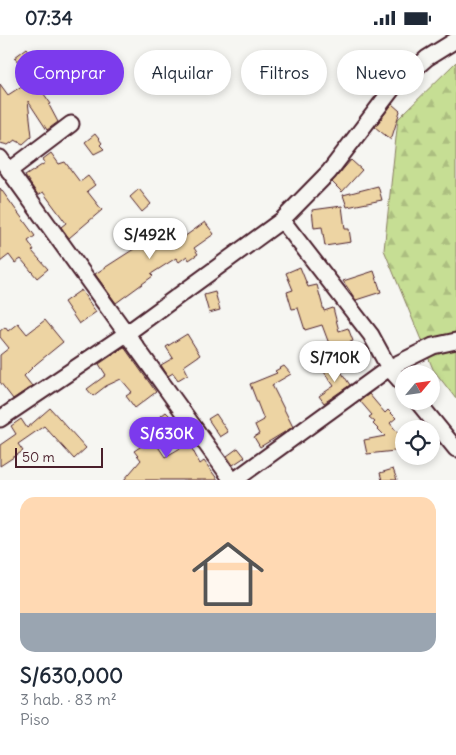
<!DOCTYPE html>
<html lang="es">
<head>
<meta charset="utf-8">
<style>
	body { margin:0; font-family:Delius,sans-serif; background:#f6f6f7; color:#1f2937; height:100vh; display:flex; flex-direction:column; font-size:19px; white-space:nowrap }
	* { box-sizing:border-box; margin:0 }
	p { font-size:16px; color:#747a83 }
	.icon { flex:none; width:28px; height:28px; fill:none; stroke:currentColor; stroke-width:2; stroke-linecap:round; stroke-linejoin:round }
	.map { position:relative; height:445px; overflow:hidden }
	.side { display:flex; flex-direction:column; background:#fff; flex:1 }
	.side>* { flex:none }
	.banner { position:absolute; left:15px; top:15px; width:426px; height:45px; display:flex; gap:10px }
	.needle { width:32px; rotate:61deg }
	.buttons { position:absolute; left:395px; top:330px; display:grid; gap:10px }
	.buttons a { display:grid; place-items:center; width:45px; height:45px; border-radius:50%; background:#fff; box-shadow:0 2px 8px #0003; font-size:25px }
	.scale { position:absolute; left:15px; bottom:12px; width:88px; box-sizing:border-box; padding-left:5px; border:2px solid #4a1f2b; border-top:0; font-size:14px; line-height:18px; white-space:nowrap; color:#4a1f2b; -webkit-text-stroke:4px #f6f6f2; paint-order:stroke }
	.price { position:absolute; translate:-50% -42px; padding:0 11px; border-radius:18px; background:#fff; color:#222; font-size:16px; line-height:32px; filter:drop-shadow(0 1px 2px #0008) }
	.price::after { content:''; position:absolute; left:50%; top:30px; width:15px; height:11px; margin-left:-8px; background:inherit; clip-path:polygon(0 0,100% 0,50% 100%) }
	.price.active { background:#7c3aed; color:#fff }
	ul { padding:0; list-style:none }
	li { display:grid; align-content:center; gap:10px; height:265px; padding:0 20px }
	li+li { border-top:1px solid #e0e1e3 }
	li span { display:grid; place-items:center; height:155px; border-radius:15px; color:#555 }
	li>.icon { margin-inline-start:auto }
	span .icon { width:90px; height:90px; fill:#fffc; stroke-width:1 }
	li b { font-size:21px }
	.pill { padding:0 18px; border-radius:22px; background:#fff; box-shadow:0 2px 8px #0003; font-size:18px; line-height:45px }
	.pill.active { background:#7c3aed; color:#fff }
	.status { display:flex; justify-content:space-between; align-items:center; height:35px; padding:0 25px; background:#fff; direction:ltr }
	.status svg { height:14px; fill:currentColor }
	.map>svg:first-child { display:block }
	.forest { fill:url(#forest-firs); stroke:#887e60 }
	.building { fill:#edd4a3; stroke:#4a1f2b }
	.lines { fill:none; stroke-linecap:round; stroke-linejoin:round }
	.minor-casing { stroke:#4a1f2b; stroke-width:19 }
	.minor { stroke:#f6f6f2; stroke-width:15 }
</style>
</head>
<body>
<div class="status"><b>07:34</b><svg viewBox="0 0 49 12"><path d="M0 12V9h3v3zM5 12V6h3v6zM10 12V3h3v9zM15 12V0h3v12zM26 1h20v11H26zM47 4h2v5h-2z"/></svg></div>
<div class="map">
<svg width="456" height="445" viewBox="0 0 456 445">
	<defs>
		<pattern id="forest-firs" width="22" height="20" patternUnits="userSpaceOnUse" patternTransform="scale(1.25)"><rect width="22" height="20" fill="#c6de94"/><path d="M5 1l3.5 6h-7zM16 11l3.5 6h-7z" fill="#acbe80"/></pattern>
	</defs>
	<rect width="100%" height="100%" fill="#f6f6f2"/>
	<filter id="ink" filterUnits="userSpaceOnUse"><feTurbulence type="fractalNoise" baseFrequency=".02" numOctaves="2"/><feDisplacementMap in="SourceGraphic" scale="10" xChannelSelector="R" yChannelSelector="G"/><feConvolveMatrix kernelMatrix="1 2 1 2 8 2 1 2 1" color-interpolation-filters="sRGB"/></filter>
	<g filter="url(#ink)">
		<path class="forest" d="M456 27V364L433 334 384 215 398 84Z"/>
		<path class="building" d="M27 13 37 26 25 35 15 22Z
			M28 47 34 55 39 52 51 69 49 70 58 87 47 95 28 66 32 101 23 109 15 105 8 110 0 108V49L8 60Z
			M392 69 400 76 391 105 375 92Z
			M95 99 102 108 100 110 104 114 94 119 85 107Z
			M51 118 59 129 65 127 80 147 88 141 95 150 87 156 102 175 69 203 61 192 66 188 43 157 38 160 25 141 45 128 43 124Z
			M351 125 362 135 342 157 332 147Z
			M378 151 382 165 347 172 343 160Z
			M0 153 35 201 28 206 34 215 32 216 48 234 37 243 21 224 15 228 9 220 0 227Z
			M139 154 151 169 142 177 130 162Z
			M342 171 345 194H349L351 207 325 211 322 192 314 193 312 175Z
			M205 187 214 199 194 213 198 219 189 225 187 221 179 227 176 223 151 239 153 241 116 268 95 239 137 212 135 209 149 200 152 204 178 192 184 202Z
			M300 232 308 252 317 250 324 276 333 273 339 296 348 293 353 306 331 314 322 290 305 295 298 273 292 274 287 257 293 255 286 238Z
			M374 236 381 257 356 265 343 246Z
			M81 255 96 277 79 289 64 267Z
			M215 257 220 275 209 278 204 260Z
			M45 285 63 307 36 329 24 341 32 351 13 364 0 347V320L9 313 0 302V296L5 292 8 296 18 288 27 299Z
			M187 299 200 320 184 331 188 339 178 345 173 338 168 341 161 330 173 323 166 312Z
			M124 312 156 357 135 373 126 361 132 357 121 344 106 351 93 361 87 354 106 340 99 329Z
			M336 329 350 350 324 368 319 361 334 351 324 337Z
			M284 331 291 339 272 350 293 392 260 412 254 402 259 399 255 390 264 385 250 349 277 338 275 336Z
			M369 359 385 378 388 375 396 383 390 388 404 406V415L367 419 364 405 385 401 373 389 375 387 369 382 372 380 360 366Z
			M50 373 86 413 74 424 44 391 18 409 23 416 0 431V410L16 399 11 391 21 384 27 393Z
			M166 377 175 386 153 404 165 422 189 408 200 429 204 426 218 445H124L141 425 134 416 146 408 139 398Z
			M216 379 228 397 220 402 208 384Z
			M238 413 245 422 233 430 227 421Z
			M393 434 397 445H382L380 438Z"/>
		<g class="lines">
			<g class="minor-casing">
				<path id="minor" d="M0 123 232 445
					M9 136 71 89
					M282 185 371 300 389 333 404 350
					M417 366 456 414
					M0 384 126 299 282 185 329 137 393 53 427 23 456 5
					M235 445 389 333 433 311 456 306"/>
			</g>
			<use href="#minor" class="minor"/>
		</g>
	</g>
</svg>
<div class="buttons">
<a><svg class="needle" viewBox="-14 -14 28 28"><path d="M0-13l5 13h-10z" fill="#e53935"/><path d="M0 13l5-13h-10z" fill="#747a83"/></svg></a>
<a><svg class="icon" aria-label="locate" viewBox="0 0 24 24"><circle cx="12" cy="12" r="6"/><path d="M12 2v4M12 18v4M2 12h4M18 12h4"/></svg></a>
</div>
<div class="scale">50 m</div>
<b class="price" style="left:150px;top:225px">S/492K</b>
<b class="price" style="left:335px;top:348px">S/710K</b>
<b class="price active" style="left:167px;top:424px">S/630K</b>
<div class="banner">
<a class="pill active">Comprar</a>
<a class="pill">Alquilar</a>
<a class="pill">Filtros</a>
<a class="pill">Nuevo</a>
</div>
</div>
<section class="side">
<ul>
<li><span style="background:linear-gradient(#ffd9b3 75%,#9aa5b1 0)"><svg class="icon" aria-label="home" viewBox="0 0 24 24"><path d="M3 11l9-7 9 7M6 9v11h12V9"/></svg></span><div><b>S/630,000</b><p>3 hab. · 83 m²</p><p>Piso</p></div></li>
</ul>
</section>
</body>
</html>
